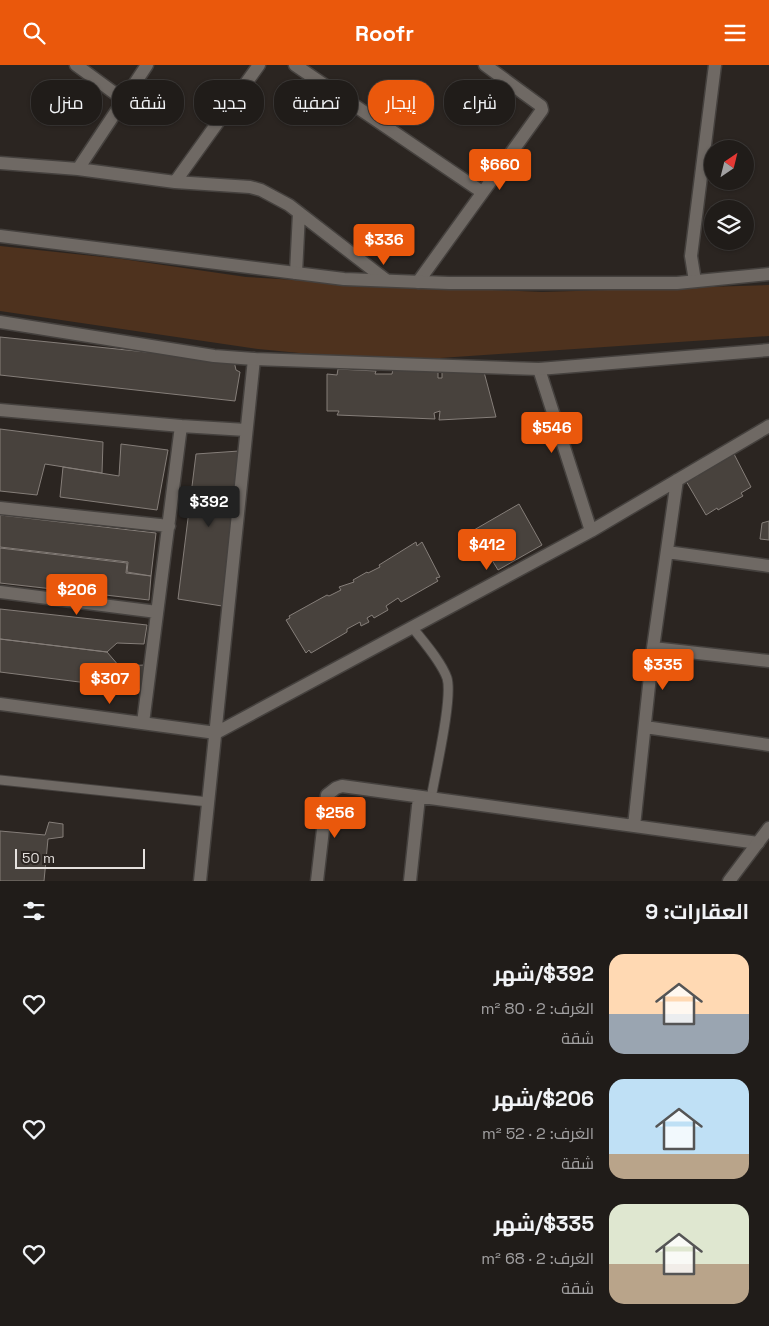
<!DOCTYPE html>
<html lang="ar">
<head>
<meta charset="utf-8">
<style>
	body { margin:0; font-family:"Space Grotesk",Cairo,sans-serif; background:#282522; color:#f1f3f6; direction:rtl; height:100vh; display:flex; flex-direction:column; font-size:19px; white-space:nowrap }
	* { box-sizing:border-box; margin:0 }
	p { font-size:16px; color:#a2a1a2 }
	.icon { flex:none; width:28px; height:28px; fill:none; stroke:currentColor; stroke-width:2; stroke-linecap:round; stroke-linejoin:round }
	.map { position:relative; height:816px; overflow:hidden; direction:ltr }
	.side { display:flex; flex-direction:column; background:#201c19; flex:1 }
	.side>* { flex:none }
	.guide { position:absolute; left:15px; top:15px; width:500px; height:45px; direction:rtl; display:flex; gap:10px }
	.needle { width:32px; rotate:35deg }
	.buttons { position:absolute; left:704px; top:75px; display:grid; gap:10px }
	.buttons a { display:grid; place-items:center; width:50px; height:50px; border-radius:50%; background:#201c19; box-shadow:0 1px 4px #0004,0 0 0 1px #3d3a38; font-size:25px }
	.scale { position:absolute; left:15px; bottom:12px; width:130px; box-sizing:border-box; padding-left:5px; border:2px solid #e5e1de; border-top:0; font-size:14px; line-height:18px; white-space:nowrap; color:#e5e1de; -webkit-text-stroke:4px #2b2521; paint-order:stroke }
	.price { position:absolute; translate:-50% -42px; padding:0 11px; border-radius:5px; background:#ea580c; color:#fff; font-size:16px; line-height:32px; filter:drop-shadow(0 1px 2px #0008) }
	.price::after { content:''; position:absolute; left:50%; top:30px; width:15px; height:11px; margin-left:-8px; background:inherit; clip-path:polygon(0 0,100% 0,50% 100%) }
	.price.selected { background:#222; color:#fff }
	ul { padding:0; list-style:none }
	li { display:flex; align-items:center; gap:15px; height:125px; padding:0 20px }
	li span { display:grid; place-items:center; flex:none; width:140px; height:100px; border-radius:15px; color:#555 }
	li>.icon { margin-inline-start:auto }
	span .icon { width:60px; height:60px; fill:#fffc; stroke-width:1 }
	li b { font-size:21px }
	h2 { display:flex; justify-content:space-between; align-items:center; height:60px; padding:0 20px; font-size:21px }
	.chip { padding:0 18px; border-radius:20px; background:#201c19; box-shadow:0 1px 4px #0004,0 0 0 1px #3d3a38; font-size:18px; line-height:45px }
	.chip.selected { background:#ea580c; color:#fff }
	header { display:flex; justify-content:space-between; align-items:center; height:65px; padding:0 20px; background:#ea580c; color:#fff; font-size:22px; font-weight:600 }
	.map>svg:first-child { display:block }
	.green { fill:#4e321e }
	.building { fill:#48423d; stroke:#857e79 }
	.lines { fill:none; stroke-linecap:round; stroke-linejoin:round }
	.service-casing { stroke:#45413e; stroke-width:11 }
	.minor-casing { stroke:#45413e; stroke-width:15 }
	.tertiary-casing { stroke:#45413e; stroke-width:15 }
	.service { stroke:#6f6964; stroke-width:9 }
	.minor { stroke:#6f6964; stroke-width:12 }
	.tertiary { stroke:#6f6964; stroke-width:12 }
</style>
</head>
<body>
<header><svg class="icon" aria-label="menu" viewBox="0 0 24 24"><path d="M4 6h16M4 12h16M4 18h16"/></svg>Roofr<svg class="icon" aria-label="search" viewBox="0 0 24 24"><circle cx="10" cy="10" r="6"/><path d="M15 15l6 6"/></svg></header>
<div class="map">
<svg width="769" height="816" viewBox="0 0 769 816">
	<rect width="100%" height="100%" fill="#2b2521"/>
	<path class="green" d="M0 181 122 194 246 212 394 221 542 227 769 220V271L440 293 372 295 258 284 0 246Z"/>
	<path class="building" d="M0 272 234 296 236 305 240 307 235 336 0 310Z
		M338 304 376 306 375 309H392L393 304H438V313H442V304L484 307 496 352 439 355 440 346 434 348 435 354 337 350 339 346H327V309L337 310Z
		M0 364 103 377 102 408 45 399 37 430 0 426Z
		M121 379 168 385 157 445 60 432 63 402 119 411Z
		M239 386 222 541 178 534 196 389Z
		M734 389 751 422 741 428 743 431 718 445 717 443 706 450 686 416 698 411 695 408Z
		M519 439 542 480 498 505 474 465Z
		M0 450 156 468 151 511 127 507 128 497 0 482Z
		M769 456V475L760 474 762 458Z
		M416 477 417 481 422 477 440 512 436 513 438 516 401 537 398 533 386 541 388 545 374 553 372 550 367 553 369 557 361 561 360 557 347 564V567L311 588 309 585 306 588 286 555 290 553 289 551 327 530 329 531 341 525 339 522 354 517 353 515 367 507 368 508 380 502 379 500Z
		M0 483 127 498 126 508 151 511 149 535 0 518Z
		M0 544 147 560 144 579 117 578 107 587 0 574Z
		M0 574 107 587 119 601 145 600 143 625 0 607Z
		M49 757 63 759V772L48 774 44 816H0V766L45 770Z"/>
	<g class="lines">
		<g class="service-casing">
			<path id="service" d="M412 562C423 576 441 596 447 613 453 633 435 709 431 734
				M0 715 209 737"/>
		</g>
		<g class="minor-casing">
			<path id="minor" d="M76 0 124 35
				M295 0 482 127
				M0 98 78 104 175 117 250 122 261 125 289 140 386 215
				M78 104 147 0
				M175 117 259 0
				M296 208 299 148
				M695 216 691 191 715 0
				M418 217 542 45 541 41 485 0
				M539 304 591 466
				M0 345 181 361 246 365
				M0 443 169 461
				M667 487 769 501
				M0 527 157 547
				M653 583 769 596
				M0 639 216 668 591 466 769 361
				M143 658 181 361
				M645 662 769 680
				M634 761 653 583 677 415
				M200 816 254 294
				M317 816 327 730 336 723 342 721 758 778
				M410 816 419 732"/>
		</g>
		<g class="tertiary-casing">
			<path id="tertiary" d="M0 171 344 214 449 218H677L769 209
				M0 257 214 291 254 294 539 304 769 285
				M729 816 769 763"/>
		</g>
		<use href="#service" class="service"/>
		<use href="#minor" class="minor"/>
		<use href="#tertiary" class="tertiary"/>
	</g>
</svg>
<div class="buttons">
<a><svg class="needle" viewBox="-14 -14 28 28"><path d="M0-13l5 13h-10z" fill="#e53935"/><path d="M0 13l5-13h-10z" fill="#a2a1a2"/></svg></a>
<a><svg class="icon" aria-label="layers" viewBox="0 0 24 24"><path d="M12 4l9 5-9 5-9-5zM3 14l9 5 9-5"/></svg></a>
</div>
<div class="scale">50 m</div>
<b class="price" style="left:500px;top:126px">$660</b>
<b class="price" style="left:384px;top:201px">$336</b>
<b class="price" style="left:552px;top:389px">$546</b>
<b class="price selected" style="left:209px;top:463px">$392</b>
<b class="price" style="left:487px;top:506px">$412</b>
<b class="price" style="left:77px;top:551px">$206</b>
<b class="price" style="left:663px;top:626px">$335</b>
<b class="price" style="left:110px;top:640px">$307</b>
<b class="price" style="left:335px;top:774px">$256</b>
<div class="guide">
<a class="chip">شراء</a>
<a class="chip selected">إيجار</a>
<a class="chip">تصفية</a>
<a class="chip">جديد</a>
<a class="chip">شقة</a>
<a class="chip">منزل</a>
</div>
</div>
<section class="side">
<h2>العقارات: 9<svg class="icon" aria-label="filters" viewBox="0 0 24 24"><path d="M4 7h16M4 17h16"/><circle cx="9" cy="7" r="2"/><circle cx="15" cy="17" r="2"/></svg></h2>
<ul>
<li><span style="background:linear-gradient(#ffd9b3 60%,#9aa5b1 0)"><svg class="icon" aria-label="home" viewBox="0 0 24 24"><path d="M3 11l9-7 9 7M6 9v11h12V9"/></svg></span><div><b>$392/شهر</b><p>الغرف: 2 · 80 m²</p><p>شقة</p></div><svg class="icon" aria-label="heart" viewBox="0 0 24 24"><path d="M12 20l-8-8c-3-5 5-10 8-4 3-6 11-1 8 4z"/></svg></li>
<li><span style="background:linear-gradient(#bfe0f5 75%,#b9a48a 0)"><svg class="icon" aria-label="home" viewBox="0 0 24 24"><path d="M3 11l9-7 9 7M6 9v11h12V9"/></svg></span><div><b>$206/شهر</b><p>الغرف: 2 · 52 m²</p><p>شقة</p></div><svg class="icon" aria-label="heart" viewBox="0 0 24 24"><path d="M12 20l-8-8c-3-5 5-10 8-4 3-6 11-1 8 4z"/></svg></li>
<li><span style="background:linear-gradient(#dfe7d0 60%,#b9a48a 0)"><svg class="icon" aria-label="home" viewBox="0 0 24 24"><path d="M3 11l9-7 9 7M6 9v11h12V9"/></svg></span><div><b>$335/شهر</b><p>الغرف: 2 · 68 m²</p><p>شقة</p></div><svg class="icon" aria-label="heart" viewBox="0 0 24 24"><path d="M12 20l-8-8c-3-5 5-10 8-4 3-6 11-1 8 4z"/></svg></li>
</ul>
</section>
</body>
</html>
